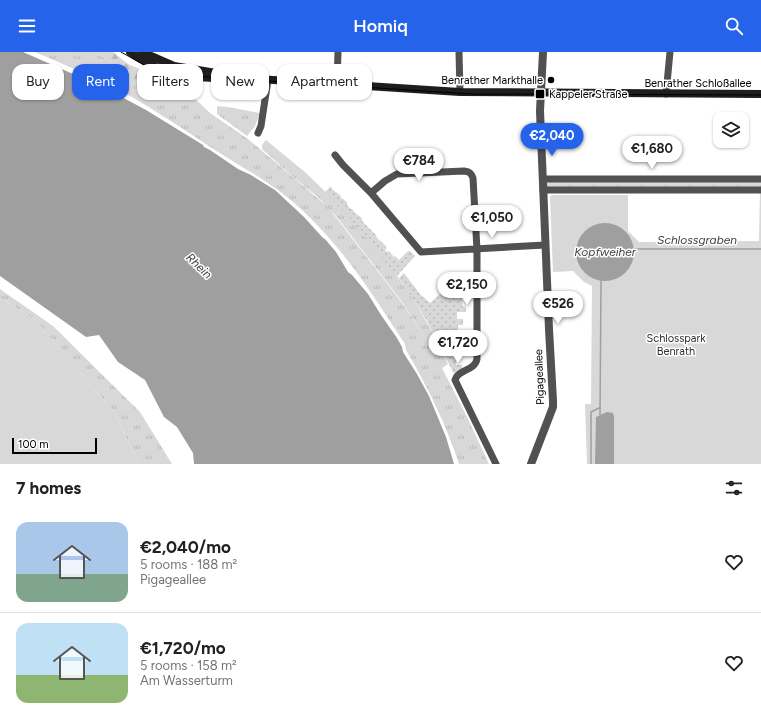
<!DOCTYPE html>
<html lang="en">
<head>
<meta charset="utf-8">
<style>
	body { margin:0; font-family:Figtree,sans-serif; background:#f2f2f2; color:#202124; height:100vh; display:flex; flex-direction:column; font-size:15px; white-space:nowrap }
	* { box-sizing:border-box; margin:0 }
	p { font-size:13px; color:#757577 }
	.icon { flex:none; width:22px; height:22px; fill:none; stroke:currentColor; stroke-width:2; stroke-linecap:round; stroke-linejoin:round }
	.map { position:relative; height:412px; overflow:hidden }
	.details { display:flex; flex-direction:column; background:#fff; flex:1 }
	.details>* { flex:none }
	.top-card { position:absolute; left:12px; top:12px; width:400px; height:36px; display:flex; gap:8px }
	.controls { position:absolute; left:713px; top:60px; display:grid; gap:8px }
	.controls a { display:grid; place-items:center; width:36px; height:36px; border-radius:8px; background:#fff; box-shadow:0 1px 3px #0004; font-size:20px }
	.scale { position:absolute; left:12px; bottom:10px; width:85px; box-sizing:border-box; padding-left:4px; border:2px solid #000; border-top:0; font-size:11px; line-height:14px; white-space:nowrap; color:#000; -webkit-text-stroke:3px #fff; paint-order:stroke }
	.price { position:absolute; translate:-50% -34px; padding:0 9px; border-radius:14px; background:#fff; color:#222; font-size:13px; line-height:26px; filter:drop-shadow(0 1px 2px #0008) }
	.price::after { content:''; position:absolute; left:50%; top:24px; width:12px; height:9px; margin-left:-6px; background:inherit; clip-path:polygon(0 0,100% 0,50% 100%) }
	.price.active { background:#2563eb; color:#fff }
	ul { padding:0; list-style:none }
	li { display:flex; align-items:center; gap:12px; height:100px; padding:0 16px }
	li+li { border-top:1px solid #e0e0e0 }
	li span { display:grid; place-items:center; flex:none; width:112px; height:80px; border-radius:12px; color:#555 }
	li>.icon { margin-inline-start:auto }
	span .icon { width:48px; height:48px; fill:#fffc; stroke-width:1 }
	li b { font-size:17px }
	h2 { display:flex; justify-content:space-between; align-items:center; height:48px; padding:0 16px; font-size:17px }
	.chip { padding:0 14px; border-radius:12px; background:#fff; box-shadow:0 1px 3px #0004; font-size:14px; line-height:36px }
	.chip.active { background:#2563eb; color:#fff }
	header { display:flex; justify-content:space-between; align-items:center; height:52px; padding:0 16px; background:#2563eb; color:#fff; font-size:18px; font-weight:600 }
	.map>svg:first-child { display:block }
	.grass { fill:url(#grass-tufts) }
	.forest { fill:url(#forest-firs) }
	.park { fill:#d8d8d8 }
	.garden { fill:url(#garden-dots) }
	.water { fill:#9f9f9f }
	.lines { fill:none; stroke-linecap:round; stroke-linejoin:round }
	.stream { stroke:#9f9f9f; stroke-width:1.5 }
	.minor { stroke:#515151; stroke-width:7 }
	.tertiary { stroke:#515151; stroke-width:8 }
	.secondary { stroke:#1e1e1e; stroke-width:8 }
	.tram { stroke:#000; stroke-width:1 }
	.poi-dot { fill:#000; stroke:#fff; stroke-width:1.5 }
	.labels { text-anchor:middle; stroke-width:3; stroke-linejoin:round; paint-order:stroke }
	.poi-label { font-size:11px; fill:#000; stroke:#fff; text-anchor:end }
	.street-label { font-size:11px; fill:#000; stroke:#fff }
	.park-label { font-size:11px; fill:#2f2f2f; stroke:#fff }
	.water-label { font-size:12px; font-style:italic; fill:#404040; stroke:#fff }
</style>
</head>
<body>
<header><svg class="icon" aria-label="menu" viewBox="0 0 24 24"><path d="M4 6h16M4 12h16M4 18h16"/></svg>Homiq<svg class="icon" aria-label="search" viewBox="0 0 24 24"><circle cx="10" cy="10" r="6"/><path d="M15 15l6 6"/></svg></header>
<div class="map">
<svg width="761" height="412" viewBox="0 0 761 412">
	<defs>
		<pattern id="grass-tufts" width="24" height="20" patternUnits="userSpaceOnUse"><rect width="24" height="20" fill="#d8d8d8"/><path d="M3 7l-1-3M5 7V3M7 7l1-3M15 17l-1-3M17 17v-4M19 17l1-3" fill="none" stroke="#b8b8b8"/></pattern>
		<pattern id="forest-firs" width="22" height="20" patternUnits="userSpaceOnUse"><rect width="22" height="20" fill="#d8d8d8"/><path d="M5 1l3.5 6h-7zM16 11l3.5 6h-7z" fill="#b8b8b8"/></pattern>
		<pattern id="garden-dots" width="8" height="8" patternUnits="userSpaceOnUse"><rect width="8" height="8" fill="#d8d8d8"/><path d="M2 2h.1M6 6h.1" fill="none" stroke="#b8b8b8" stroke-width="1.8" stroke-linecap="round"/></pattern>
	</defs>
	<rect width="100%" height="100%" fill="#fff"/>
	<path class="grass" d="M35 0H95L111 10 114 15 143 29 146 20 184 36 210 61 248 87 328 155 403 252 432 297 403 251 336 164 319 146 292 124 262 97V93L266 88C279 99 293 110 306 121 352 164 395 214 426 269 435 283 441 298 448 312L442 316 468 367 489 412H459C446 372 427 334 406 298L405 292C378 251 352 209 317 173 303 158 287 144 269 132 255 122 240 114 226 105 185 79 145 50 102 29 80 19 57 10 35 0Z
		M217 54C232 55 246 59 260 61L255 74 247 84 217 62Z
		M761 129V137L547 136 546 130Z
		M0 237 53 274 140 360 172 412H138L115 361 35 268 0 246Z"/>
	<path class="forest" d="M95 0H113L128 12 146 20 143 29 135 34 113 25 110 21 114 15 111 10Z"/>
	<path class="park" d="M760 139H761V412H587L585 352H591L592 234 584 230 573 219 553 220 550 145 552 143H628V179L639 190 759 189Z
		M0 246 35 268 115 361 138 412H0Z"/>
	<path class="garden" d="M331 134 332 137 341 144 340 145 347 150V153L351 157H352L355 161 362 166V169L376 183 377 186 385 193 387 196 385 198 387 200 389 199 394 205 395 204 399 208 408 199H410L415 204 397 224 349 165 325 140Z
		M447 220H460V222L457 223V227H461V232H457V236H460L462 242V254L466 255V260H457V267H463V273H458V304H456V313H462V318L454 322 427 269 399 226 404 221 420 242 430 251 442 240 440 238 443 233 441 230 443 228H447Z"/>
	<path class="water" d="M0 0H23L105 36 146 58 203 93 204 95 210 98 238 117 251 123 275 138 304 165 323 186 325 187 336 200 348 220 352 223 368 242 381 263 397 286 402 295 403 300 417 322 429 344 446 385 454 412H194L193 401 177 375 164 365 145 328 118 310 99 283 86 285 0 224Z
		M576 200a29 29 0 1 1 58 0a29 29 0 1 1-58 0Z
		M607 360 613 361 614 364V412H595L596 365Z"/>
	<g class="lines">
		<path class="stream" d="M634 197H761
			M600 363 601 229
			M591 412V360L599 356"/>
		<path class="minor" d="M459 0 460 40
			M337 32 338 0
			M666 42 670 0
			M258 81 261 74 268 28
			M335 103 343 113 371 141 421 200 545 193
			M543 127H761
			M543 138H761
			M371 141 385 129 397 122 464 119C470 120 471 121 473 126L477 198V307C475 319 458 317 455 328L496 412"/>
		<path class="tertiary" d="M531 412 553 355V349L549 277 540 59 543 0"/>
		<path class="secondary" d="M130 0C154 17 172 23 200 25 210 26 218 27 228 25L460 40 761 42
			M142 0 174 14 222 22 228 25"/>
		<path class="tram" d="M121 0 144 13 166 20 193 24 268 29 471 42 761 43"/>
	</g>
	<g class="poi-dot">
		<circle cx="551" cy="28" r="4"/>
		<rect x="535" y="37" width="10" height="10" rx="2"/>
	</g>
	<g class="labels">
		<g class="poi-label">
			<text x="543" y="32">Benrather Markthalle</text>
			<text x="549" y="46" text-anchor="start">Kappeler Straße</text>
		</g>
		<g class="street-label">
			<text x="698" y="35">Benrather Schloßallee</text>
			<text transform="translate(539 325) rotate(-92)" y="4">Pigageallee</text>
		</g>
		<g class="park-label">
			<text x="676" y="290">Schlosspark<tspan x="676" dy="13">Benrath</tspan></text>
		</g>
		<g class="water-label">
			<text x="697" y="192">Schlossgraben</text>
			<text x="605" y="204">Kopfweiher</text>
			<text transform="translate(199 214) rotate(44)" y="4">Rhein</text>
		</g>
	</g>
</svg>
<div class="controls">
<a><svg class="icon" aria-label="layers" viewBox="0 0 24 24"><path d="M12 4l9 5-9 5-9-5zM3 14l9 5 9-5"/></svg></a>
</div>
<div class="scale">100 m</div>
<b class="price active" style="left:552px;top:105px">€2,040</b>
<b class="price" style="left:652px;top:118px">€1,680</b>
<b class="price" style="left:419px;top:130px">€784</b>
<b class="price" style="left:492px;top:187px">€1,050</b>
<b class="price" style="left:467px;top:254px">€2,150</b>
<b class="price" style="left:558px;top:273px">€526</b>
<b class="price" style="left:458px;top:312px">€1,720</b>
<div class="top-card">
<a class="chip">Buy</a>
<a class="chip active">Rent</a>
<a class="chip">Filters</a>
<a class="chip">New</a>
<a class="chip">Apartment</a>
</div>
</div>
<section class="details">
<h2>7 homes<svg class="icon" aria-label="filters" viewBox="0 0 24 24"><path d="M4 7h16M4 17h16"/><circle cx="9" cy="7" r="2"/><circle cx="15" cy="17" r="2"/></svg></h2>
<ul>
<li><span style="background:linear-gradient(#a9c7e8 65%,#7fa58c 0)"><svg class="icon" aria-label="home" viewBox="0 0 24 24"><path d="M3 11l9-7 9 7M6 9v11h12V9"/></svg></span><div><b>€2,040/mo</b><p>5 rooms · 188 m²</p><p>Pigageallee</p></div><svg class="icon" aria-label="heart" viewBox="0 0 24 24"><path d="M12 20l-8-8c-3-5 5-10 8-4 3-6 11-1 8 4z"/></svg></li>
<li><span style="background:linear-gradient(#bfe0f5 65%,#8fb573 0)"><svg class="icon" aria-label="home" viewBox="0 0 24 24"><path d="M3 11l9-7 9 7M6 9v11h12V9"/></svg></span><div><b>€1,720/mo</b><p>5 rooms · 158 m²</p><p>Am Wasserturm</p></div><svg class="icon" aria-label="heart" viewBox="0 0 24 24"><path d="M12 20l-8-8c-3-5 5-10 8-4 3-6 11-1 8 4z"/></svg></li>
</ul>
</section>
</body>
</html>
